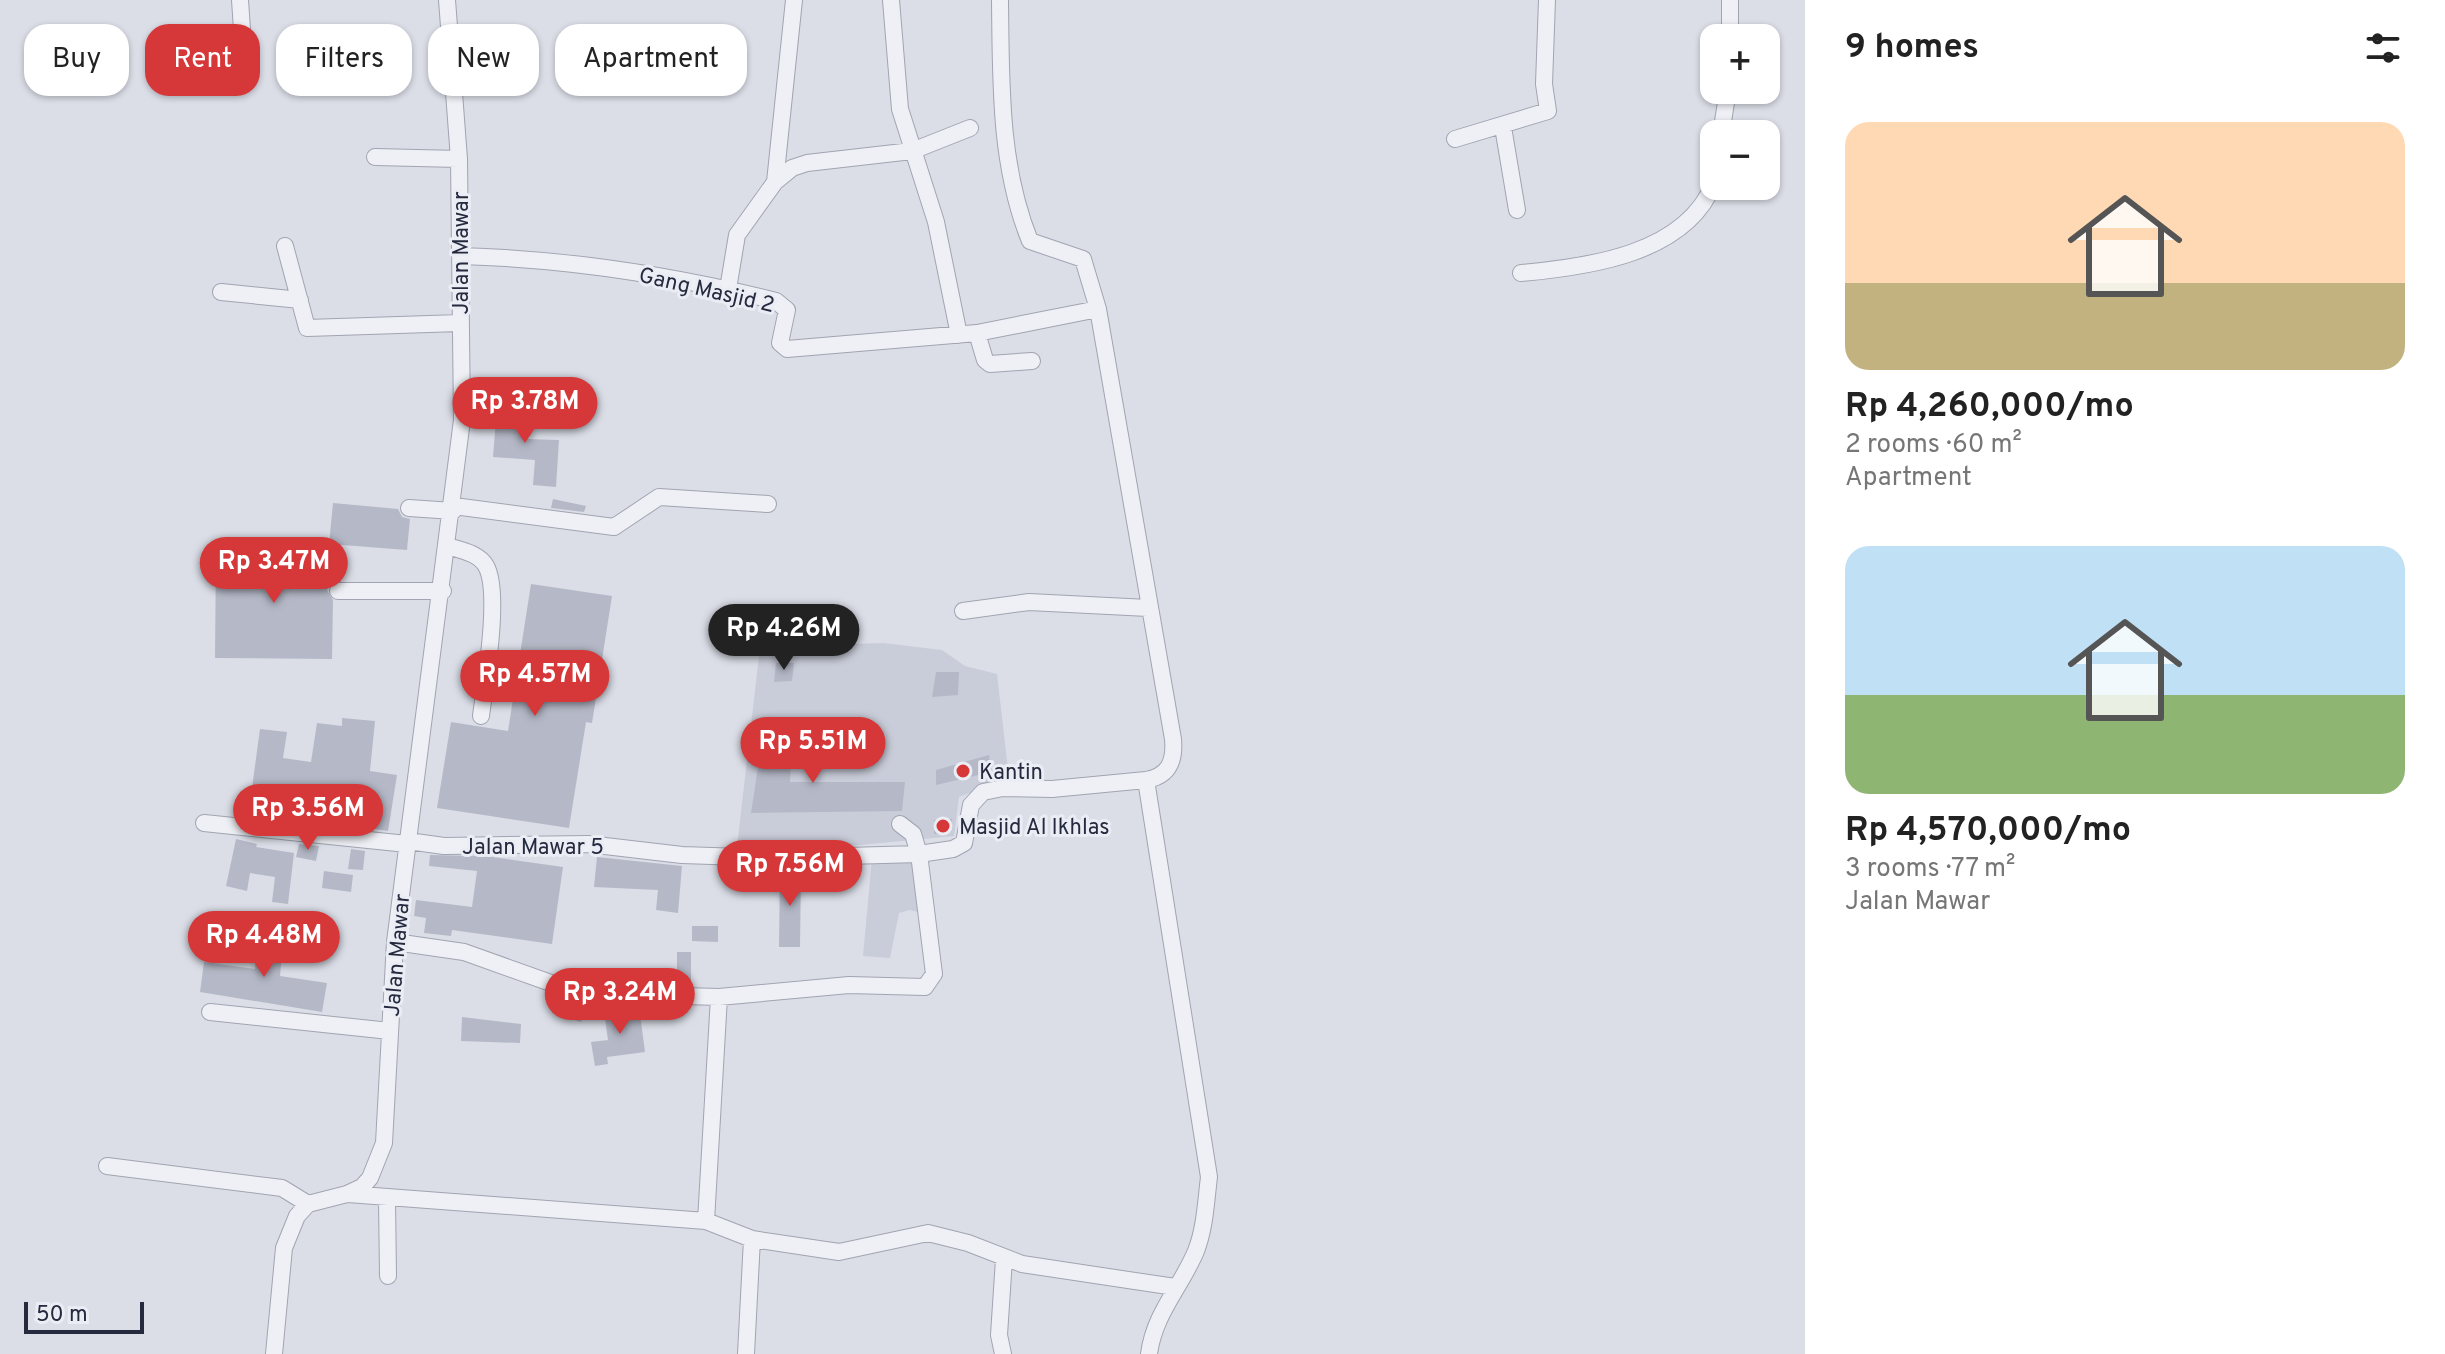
<!DOCTYPE html>
<html lang="en">
<head>
<meta charset="utf-8">
<style>
	body { margin:0; font-family:Overpass,sans-serif; background:#f2f2f2; color:#222; height:100vh; display:flex; flex-direction:column; font-size:30px; white-space:nowrap }
	* { box-sizing:border-box; margin:0 }
	p { font-size:26px; color:#767676 }
	.icon { flex:none; width:44px; height:44px; fill:none; stroke:currentColor; stroke-width:2; stroke-linecap:round; stroke-linejoin:round }
	.map { position:relative; flex:1; overflow:hidden }
	.drawer { display:flex; flex-direction:column; background:#fff; width:640px }
	.drawer>* { flex:none }
	.banner { position:absolute; left:24px; top:24px; width:760px; height:72px; display:flex; gap:16px }
	.controls { position:absolute; left:1700px; top:24px; display:grid; gap:16px }
	.controls a { display:grid; place-items:center; width:80px; height:80px; border-radius:16px; background:#fff; box-shadow:0 2px 6px #0004; font-size:40px }
	.scale { position:absolute; left:24px; bottom:20px; width:120px; box-sizing:border-box; padding-left:8px; border:4px solid #252a3e; border-top:0; font-size:22px; line-height:28px; white-space:nowrap; color:#252a3e; -webkit-text-stroke:6px #ebedf5; paint-order:stroke }
	.price { position:absolute; translate:-50% -68px; padding:0 18px; border-radius:28px; background:#d63738; color:#fff; font-size:26px; line-height:52px; filter:drop-shadow(0 2px 4px #0008) }
	.price::after { content:''; position:absolute; left:50%; top:48px; width:24px; height:18px; margin-left:-12px; background:inherit; clip-path:polygon(0 0,100% 0,50% 100%) }
	.price.selected { background:#222; color:#fff }
	ul { padding:0; list-style:none }
	li { display:grid; align-content:center; gap:16px; height:424px; padding:0 40px }
	li span { display:grid; place-items:center; height:248px; border-radius:24px; color:#555 }
	li>.icon { margin-inline-start:auto }
	span .icon { width:144px; height:144px; fill:#fffc; stroke-width:1 }
	li b { font-size:34px }
	h2 { display:flex; justify-content:space-between; align-items:center; height:96px; padding:0 40px; font-size:34px }
	.tag { padding:0 28px; border-radius:24px; background:#fff; box-shadow:0 2px 6px #0004; font-size:28px; line-height:72px }
	.tag.selected { background:#d63738; color:#fff }
	main { display:flex; flex:1; min-height:0 }
	.map>svg:first-child { display:block }
	.built { fill:#c9cdd9 }
	.building { fill:#b5b9c7 }
	.lines { fill:none; stroke-linecap:round; stroke-linejoin:round }
	.minor-casing { stroke:#a1a4b1; stroke-width:18 }
	.minor { stroke:#eef0f5; stroke-width:16 }
	.poi-dot { fill:#d63738; stroke:#ebedf5; stroke-width:3 }
	.labels { text-anchor:middle; stroke-width:6; stroke-linejoin:round; paint-order:stroke }
	.street-label { font-size:22px; fill:#252a3e; stroke:#ebedf5 }
	.poi-label { font-size:22px; fill:#252a3e; stroke:#ebedf5; text-anchor:start }
</style>
</head>
<body>
<main>
<div class="map">
<svg width="1805" height="1354" viewBox="0 0 1805 1354">
	<rect width="100%" height="100%" fill="#dbdee7"/>
	<path class="built" d="M883 643 942 650 965 666 997 674 1009 778 959 797 954 836 819 849 737 847 760 647Z
		M912 854 925 914 910 910 899 913 890 958 863 956 872 858Z"/>
	<path class="building" d="M497 407 528 409 526 439 559 440 556 487 533 485 535 460 493 457Z
		M553 499 586 506 584 512 551 508Z
		M333 503 398 509 402 517 410 519 407 550 329 544Z
		M216 550 333 551V581L327 590 333 600 332 659 215 658Z
		M531 584 612 596 592 723 586 722 569 828 437 808 451 722 508 731Z
		M776 663H794L792 681 774 682Z
		M936 672H959L958 695 932 697Z
		M342 718 375 721 370 771 397 775 388 831 323 821V824L303 822 304 818 249 810 260 729 287 732 283 758 311 762 317 723 342 726Z
		M791 721 786 764H791L790 782H905L902 811 751 813 765 722Z
		M989 755 991 772 936 785V770Z
		M952 819 951 832 934 834V820Z
		M236 839 257 844 256 847 294 853 288 904 272 902 275 877 250 873 247 891 226 886Z
		M299 844 319 846 316 861 296 857Z
		M351 849 365 851 363 870 348 869Z
		M430 855 486 856 563 867 552 944 452 930 451 936 424 933 426 918 414 916 416 900 472 907 477 871 429 866Z
		M597 857 682 866 678 913 656 910 658 890 594 887Z
		M780 869H801L800 947H779Z
		M324 871 353 875 351 892 322 888Z
		M692 926H718V942L692 941Z
		M258 928 284 930 280 976 327 983 322 1012 200 992 204 962 255 969Z
		M677 952H691V983H677Z
		M573 1003 587 1005 581 1022 568 1018Z
		M639 1007 645 1052 607 1057 608 1064 595 1066 591 1042 608 1040 604 1012Z
		M462 1017 521 1024 520 1043 461 1041Z"/>
	<g class="lines">
		<g class="minor-casing">
			<path id="minor" d="M240 0 245 74
				M891 0 900 109 936 222 959 335
				M1000 0C1001 81 999 165 1030 241L1083 259 1098 309 1173 739C1175 761 1169 776 1146 780L1209 1177C1206 1201 1205 1228 1196 1251 1181 1287 1154 1314 1149 1354
				M1730 38V0
				M1503 127 1517 210
				M1721 134 1728 90
				M1455 139 1548 111 1544 84 1547 0
				M375 157 459 159
				M775 182 792 168 807 163 912 151 970 128
				M285 246 307 328 460 323
				M461 256C568 259 672 275 776 301L787 310 780 343 787 349 977 333 1098 309
				M1521 273C1589 267 1686 254 1714 183
				M728 289 737 235 775 182 794 0
				M221 292 300 300
				M977 333 985 360 990 364 1032 361
				M454 506 614 527 659 497 768 504
				M409 508 453 511
				M447 546C460 550 479 553 486 566 501 592 485 684 481 716
				M338 591H443
				M963 611 1029 602 1148 608
				M204 823 407 844
				M408 841 444 846 588 844 682 855 774 858 919 854 953 849 964 843 971 805 983 792 1003 788 1052 789 1146 780
				M395 942 464 952 579 993 719 997 849 985 925 987 934 974 919 854 913 834 900 824
				M210 1012 390 1031
				M107 1166 282 1188 308 1204
				M348 1194 706 1221 752 1239 839 1252 928 1233 968 1243 1022 1264 1175 1287
				M387 1199 388 1276
				M706 1221 719 997
				M274 1354 284 1248 297 1216 308 1204 347 1194 362 1187 370 1178 384 1143 395 942 462 420 459 159 447 0
				M746 1354 752 1239
				M1003 1354 999 1335 1004 1259"/>
		</g>
		<use href="#minor" class="minor"/>
	</g>
	<g class="poi-dot">
		<circle cx="963" cy="771" r="8"/>
		<circle cx="943" cy="826" r="8"/>
	</g>
	<g class="labels">
		<g class="street-label">
			<text transform="translate(460 253) rotate(-90)" y="8">Jalan Mawar</text>
			<text transform="translate(707 289) rotate(13)" y="8">Gang Masjid 2</text>
			<text x="533" y="854">Jalan Mawar 5</text>
			<text transform="translate(396 955) rotate(-85)" y="8">Jalan Mawar</text>
		</g>
		<g class="poi-label">
			<text x="979" y="779">Kantin</text>
			<text x="959" y="834">Masjid Al Ikhlas</text>
		</g>
	</g>
</svg>
<div class="controls">
<a>+</a>
<a>−</a>
</div>
<div class="scale">50 m</div>
<b class="price" style="left:525px;top:445px">Rp 3.78M</b>
<b class="price" style="left:274px;top:605px">Rp 3.47M</b>
<b class="price selected" style="left:784px;top:672px">Rp 4.26M</b>
<b class="price" style="left:535px;top:718px">Rp 4.57M</b>
<b class="price" style="left:813px;top:785px">Rp 5.51M</b>
<b class="price" style="left:308px;top:852px">Rp 3.56M</b>
<b class="price" style="left:790px;top:908px">Rp 7.56M</b>
<b class="price" style="left:264px;top:979px">Rp 4.48M</b>
<b class="price" style="left:620px;top:1036px">Rp 3.24M</b>
<div class="banner">
<a class="tag">Buy</a>
<a class="tag selected">Rent</a>
<a class="tag">Filters</a>
<a class="tag">New</a>
<a class="tag">Apartment</a>
</div>
</div>
<section class="drawer">
<h2>9 homes<svg class="icon" aria-label="filters" viewBox="0 0 24 24"><path d="M4 7h16M4 17h16"/><circle cx="9" cy="7" r="2"/><circle cx="15" cy="17" r="2"/></svg></h2>
<ul>
<li><span style="background:linear-gradient(#ffd9b3 65%,#c2b280 0)"><svg class="icon" aria-label="home" viewBox="0 0 24 24"><path d="M3 11l9-7 9 7M6 9v11h12V9"/></svg></span><div><b>Rp 4,260,000/mo</b><p>2 rooms · 60 m²</p><p>Apartment</p></div></li>
<li><span style="background:linear-gradient(#bfe0f5 60%,#8fb573 0)"><svg class="icon" aria-label="home" viewBox="0 0 24 24"><path d="M3 11l9-7 9 7M6 9v11h12V9"/></svg></span><div><b>Rp 4,570,000/mo</b><p>3 rooms · 77 m²</p><p>Jalan Mawar</p></div></li>
</ul>
</section>
</main>
</body>
</html>
